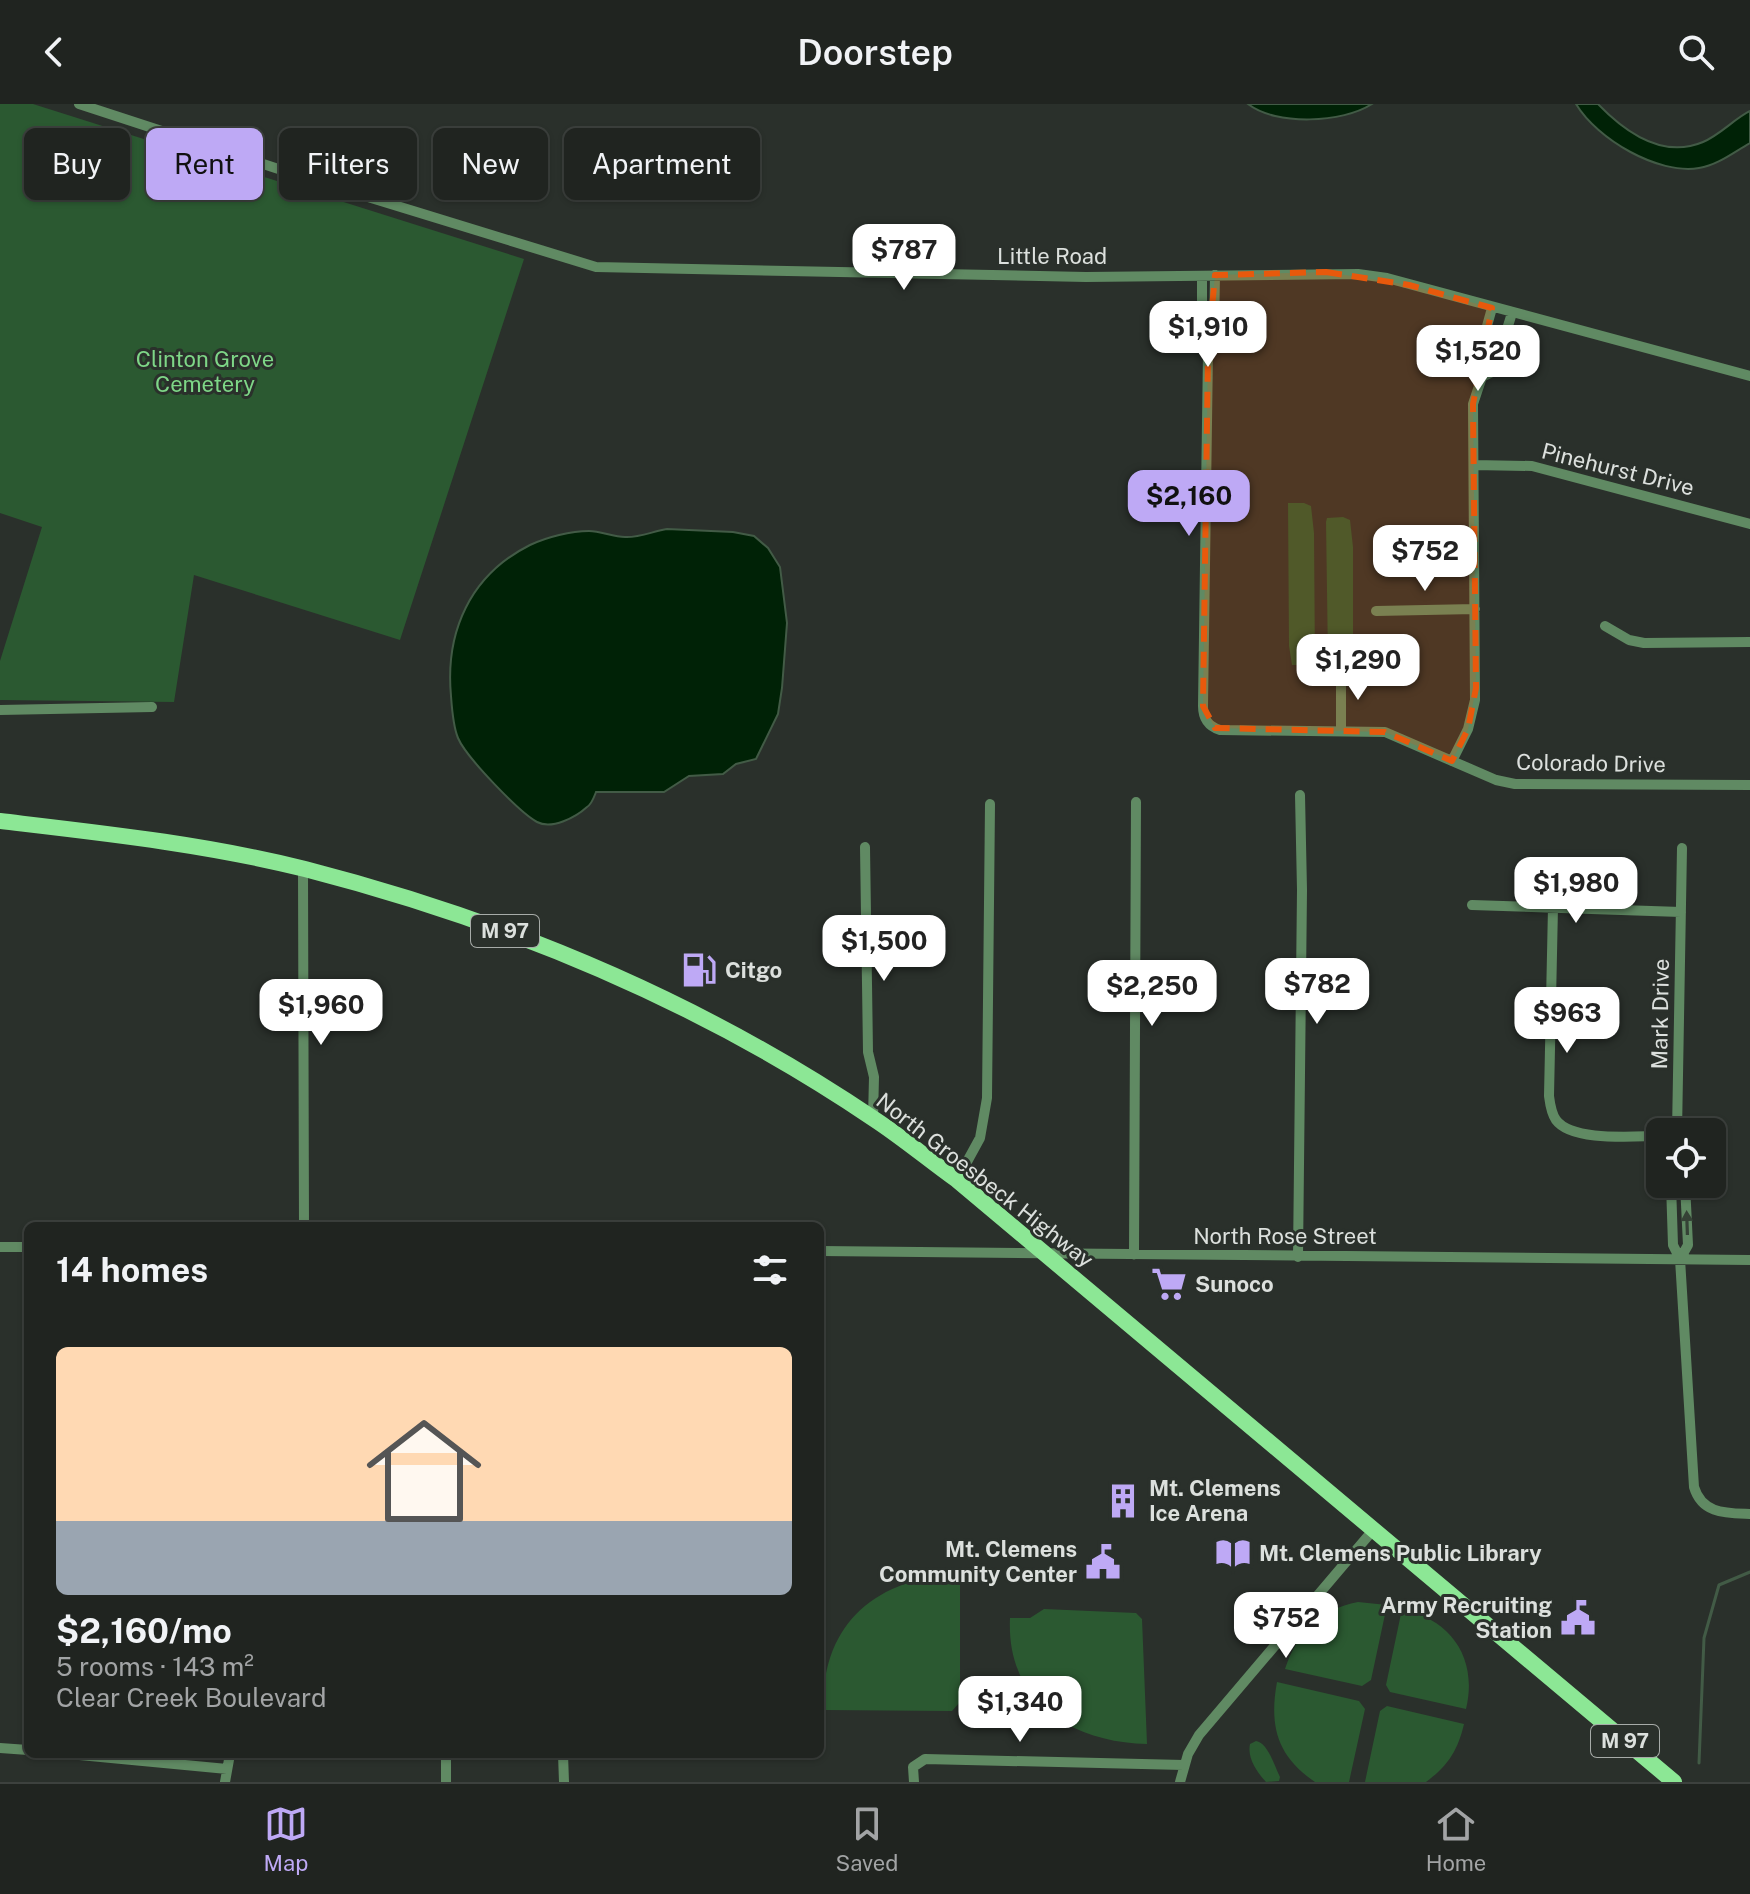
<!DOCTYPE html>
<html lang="en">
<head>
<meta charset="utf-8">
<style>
	body { margin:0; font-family:"Public Sans",sans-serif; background:#2d302d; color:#f1f3f6; height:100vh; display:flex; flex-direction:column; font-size:30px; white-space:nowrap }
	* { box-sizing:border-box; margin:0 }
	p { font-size:26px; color:#a2a4a5 }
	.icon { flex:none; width:44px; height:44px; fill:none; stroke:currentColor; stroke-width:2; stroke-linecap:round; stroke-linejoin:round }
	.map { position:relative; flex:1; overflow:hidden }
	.side { position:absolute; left:24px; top:1118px; width:800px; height:536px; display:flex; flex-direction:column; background:#202420; border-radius:12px; box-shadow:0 2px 6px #0004,0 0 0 2px #3d413e }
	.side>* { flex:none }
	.hud { position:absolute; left:24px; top:24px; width:800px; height:72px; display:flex; gap:16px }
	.fabs { position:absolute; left:1646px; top:1014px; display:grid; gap:16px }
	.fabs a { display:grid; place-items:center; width:80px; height:80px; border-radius:12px; background:#202420; box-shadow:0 2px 6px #0004,0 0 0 2px #3d413e; font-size:40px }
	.price { position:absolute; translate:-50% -68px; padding:0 18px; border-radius:16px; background:#fff; color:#222; font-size:26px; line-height:52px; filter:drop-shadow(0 2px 4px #0008) }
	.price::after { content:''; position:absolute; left:50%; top:48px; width:24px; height:18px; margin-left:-12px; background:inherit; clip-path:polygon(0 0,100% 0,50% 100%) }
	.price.on { background:#bea9f5; color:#111 }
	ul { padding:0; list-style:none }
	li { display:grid; align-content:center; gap:16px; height:424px; padding:0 32px }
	li span { display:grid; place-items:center; height:248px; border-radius:12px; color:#555 }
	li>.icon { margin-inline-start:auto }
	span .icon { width:144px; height:144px; fill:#fffc; stroke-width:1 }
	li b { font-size:34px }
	h2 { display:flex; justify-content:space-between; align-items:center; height:96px; padding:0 32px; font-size:34px }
	.tag { padding:0 28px; border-radius:12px; background:#202420; box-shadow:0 2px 6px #0004,0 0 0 2px #3d413e; font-size:28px; line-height:72px }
	.tag.on { background:#bea9f5; color:#111 }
	header { display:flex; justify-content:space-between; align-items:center; height:104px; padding:0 32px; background:#202420; font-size:36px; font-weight:600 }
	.menu { display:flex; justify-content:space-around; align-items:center; height:112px; border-top:2px solid #3d413e; background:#202420; font-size:22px; color:#a2a4a5 }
	.menu a { display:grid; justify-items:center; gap:4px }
	.menu .on { color:#bea9f5 }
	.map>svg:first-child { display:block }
	.green { fill:#2b5931 }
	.water { fill:#002206; stroke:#425b46; stroke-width:2 }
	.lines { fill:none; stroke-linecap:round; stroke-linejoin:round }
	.stream { stroke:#425b46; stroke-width:3 }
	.minor { stroke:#608a63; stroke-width:10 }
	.primary { stroke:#8ce795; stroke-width:16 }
	.oneway { fill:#354236 }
	.marked { fill:#e8590c; fill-opacity:0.2; stroke:#e8590c; stroke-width:6; stroke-dasharray:16 10; stroke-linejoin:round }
	.labels { text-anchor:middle; stroke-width:6; stroke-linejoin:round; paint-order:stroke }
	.shield { fill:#2a302b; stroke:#a7aba8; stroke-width:2 }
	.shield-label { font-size:20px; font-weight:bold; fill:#dce0dd }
	.street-label { font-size:22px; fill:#dce0dd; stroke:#2a302b }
	.park-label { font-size:22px; fill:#7ed687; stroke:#2a302b }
	.poi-label { font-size:22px; font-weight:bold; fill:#dce0dd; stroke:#2a302b; text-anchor:start }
</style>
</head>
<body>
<header><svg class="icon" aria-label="back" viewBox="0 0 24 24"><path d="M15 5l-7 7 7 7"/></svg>Doorstep<svg class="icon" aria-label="search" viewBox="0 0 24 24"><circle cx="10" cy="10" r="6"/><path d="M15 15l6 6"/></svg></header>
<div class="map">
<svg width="1750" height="1678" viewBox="0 0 1750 1678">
	<rect width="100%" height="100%" fill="#2a302b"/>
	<path class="green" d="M0 0H33L524 155 400 536 194 471 174 598 0 596V557L42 423 0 409Z
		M1288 399H1304L1311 402 1314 429 1315 561H1292L1289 542Z
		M1343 413 1350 416 1353 443V557L1328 556 1326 418 1327 414Z
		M960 1469V1598L952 1607 823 1606C822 1517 877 1475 960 1469Z
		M1358 1498 1387 1501 1371 1576 1362 1582 1285 1565C1297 1529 1320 1505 1358 1498Z
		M1044 1505 1136 1509 1142 1515 1147 1640C1071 1638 1006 1598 1010 1514H1030Z
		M1402 1505C1452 1516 1478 1555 1466 1605L1390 1588 1386 1581Z
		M1277 1578 1359 1597 1365 1605 1349 1678H1315C1277 1652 1269 1622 1277 1578Z
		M1387 1602 1464 1620C1458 1646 1448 1662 1426 1678H1365L1380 1607Z
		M1256 1637C1268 1639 1274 1661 1280 1673L1279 1677 1266 1678C1257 1668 1247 1654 1250 1640Z"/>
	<path class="water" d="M1248 0H1372C1343 19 1276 22 1248 0Z
		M1576 0H1598C1625 28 1663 55 1703 38 1720 31 1734 15 1750 7V39C1734 48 1718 61 1699 64 1658 71 1597 35 1576 0Z
		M667 425 733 428 754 432 768 444 780 463 787 519 782 584 778 610 756 655 736 660 723 670 689 672 664 688H596C594 693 592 700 587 703 576 713 552 726 537 718 519 708 466 653 458 634 453 622 452 606 451 592 445 528 470 471 530 441 547 433 571 427 589 427 601 427 613 433 625 433 638 434 654 427 667 425Z"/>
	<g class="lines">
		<path class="stream" d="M1699 1659 1704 1534 1719 1481 1750 1468"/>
		<path class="minor" d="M79 0 306 74 596 163 1086 173 1358 170 1387 174 1750 272
			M1202 172V227L1208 248 1214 230 1215 171
			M1492 204 1475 265 1482 273 1494 267 1512 209
			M1208 248 1203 602C1203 615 1208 622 1220 626L1385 628 1496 676 1515 680 1750 681
			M1474 361 1532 362 1750 420
			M1376 507 1475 505
			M1605 522 1629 536 1644 539 1750 538
			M0 606 152 603
			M1341 627V569
			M1452 657 1468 625 1475 596 1473 300 1482 273
			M865 743 868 948 874 973 873 1014
			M303 765 304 1122
			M1472 801 1681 808
			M1553 803 1549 992C1550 1000 1551 1009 1556 1016 1572 1038 1634 1032 1660 1032
			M1677 1028 1682 744
			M957 1076 980 1034 987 994 990 700
			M1671 1080 1673 1141 1680 1155 1694 1383C1702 1410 1726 1409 1750 1410
			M0 1143H28
			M820 1147 1750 1156
			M1134 1151 1136 698
			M1298 1153 1302 786 1300 691
			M1680 1155 1688 1141 1685 1080
			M0 1644 28 1646
			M69 1650 227 1665
			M446 1650V1678
			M563 1650 564 1678
			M225 1678 230 1650
			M914 1678 913 1663 925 1655 1184 1661
			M1180 1678 1188 1650 1199 1631 1374 1425"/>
		<path class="primary" d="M0 717C102 729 205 740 305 765 507 817 701 898 874 1015 903 1034 929 1056 957 1076L1674 1678"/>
	</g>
	<defs><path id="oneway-solid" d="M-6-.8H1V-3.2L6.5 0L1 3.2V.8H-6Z" transform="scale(2)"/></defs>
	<use class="oneway" href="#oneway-solid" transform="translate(1687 1119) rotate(-92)"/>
	<path class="marked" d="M1326 168 1409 181 1492 204 1473 300 1476 584 1468 625 1452 657 1385 628 1215 624 1203 602 1208 248 1215 171Z"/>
	<defs>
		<g id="fuel-bare" transform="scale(2.76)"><path d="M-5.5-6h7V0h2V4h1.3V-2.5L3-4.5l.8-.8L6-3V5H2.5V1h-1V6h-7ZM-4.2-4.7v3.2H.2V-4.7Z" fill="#bea9f5" stroke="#2a302b" stroke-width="2.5" paint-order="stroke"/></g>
		<g id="supermarket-bare" transform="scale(2.76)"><path d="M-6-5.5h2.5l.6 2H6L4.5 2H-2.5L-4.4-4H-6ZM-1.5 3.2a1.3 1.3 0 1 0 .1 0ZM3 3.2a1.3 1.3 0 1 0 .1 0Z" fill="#bea9f5" stroke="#2a302b" stroke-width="2.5" paint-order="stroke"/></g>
		<g id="building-bare" transform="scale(2.76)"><path d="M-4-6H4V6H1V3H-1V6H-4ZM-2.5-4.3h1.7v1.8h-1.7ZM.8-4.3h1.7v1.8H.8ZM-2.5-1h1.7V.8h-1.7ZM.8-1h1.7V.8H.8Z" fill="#bea9f5" stroke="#2a302b" stroke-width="2.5" paint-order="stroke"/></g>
		<g id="library-bare" transform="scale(2.76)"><path d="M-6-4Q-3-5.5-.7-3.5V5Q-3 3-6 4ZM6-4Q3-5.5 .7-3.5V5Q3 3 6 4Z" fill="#bea9f5" stroke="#2a302b" stroke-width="2.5" paint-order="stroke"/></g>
		<g id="civic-bare" transform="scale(2.76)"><path d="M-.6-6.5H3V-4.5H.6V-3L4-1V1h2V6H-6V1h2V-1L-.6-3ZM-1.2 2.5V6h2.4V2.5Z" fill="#bea9f5" stroke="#2a302b" stroke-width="2.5" paint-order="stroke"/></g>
	</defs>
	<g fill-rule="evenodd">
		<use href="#fuel-bare" x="699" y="866"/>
		<use href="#supermarket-bare" x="1169" y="1180"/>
		<use href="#building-bare" x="1123" y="1397"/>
		<use href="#library-bare" x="1233" y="1449"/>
		<use href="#civic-bare" x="1103" y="1458"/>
		<use href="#civic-bare" x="1578" y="1514"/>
	</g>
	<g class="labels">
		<g class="shield">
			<rect x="471" y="811" width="68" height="32" rx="6"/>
			<rect x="1591" y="1621" width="68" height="32" rx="6"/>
		</g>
		<g class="shield-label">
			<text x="505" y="834">M 97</text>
			<text x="1625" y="1644">M 97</text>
		</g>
		<g class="street-label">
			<text x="1052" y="160">Little Road</text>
			<text transform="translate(1618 365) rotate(14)" y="8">Pinehurst Drive</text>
			<text transform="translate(1591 659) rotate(1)" y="8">Colorado Drive</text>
			<text transform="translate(1660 910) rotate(-89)" y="8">Mark Drive</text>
			<text transform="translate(985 1076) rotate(38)" y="8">North Groesbeck Highway</text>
			<text x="1285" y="1140">North Rose Street</text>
		</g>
		<g class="park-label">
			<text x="205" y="263">Clinton Grove<tspan x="205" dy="25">Cemetery</tspan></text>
		</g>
		<g class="poi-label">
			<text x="725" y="874">Citgo</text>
			<text x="1195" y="1188">Sunoco</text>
			<text x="1149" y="1392">Mt. Clemens<tspan x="1149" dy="25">Ice Arena</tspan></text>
			<text x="1077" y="1453" text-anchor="end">Mt. Clemens<tspan x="1077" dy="25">Community Center</tspan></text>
			<text x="1259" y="1457">Mt. Clemens Public Library</text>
			<text x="1552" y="1509" text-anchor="end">Army Recruiting<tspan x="1552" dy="25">Station</tspan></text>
		</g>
	</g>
</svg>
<div class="fabs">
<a><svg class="icon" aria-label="locate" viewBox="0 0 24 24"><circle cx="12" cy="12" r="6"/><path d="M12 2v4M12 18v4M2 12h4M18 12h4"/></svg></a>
</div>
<b class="price" style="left:904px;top:188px">$787</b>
<b class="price" style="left:1208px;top:265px">$1,910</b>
<b class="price" style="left:1478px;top:289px">$1,520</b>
<b class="price on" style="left:1189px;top:434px">$2,160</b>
<b class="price" style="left:1425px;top:489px">$752</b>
<b class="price" style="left:1358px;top:598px">$1,290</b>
<b class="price" style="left:1576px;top:821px">$1,980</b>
<b class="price" style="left:884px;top:879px">$1,500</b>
<b class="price" style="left:1317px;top:922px">$782</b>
<b class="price" style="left:1152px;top:924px">$2,250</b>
<b class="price" style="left:321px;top:943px">$1,960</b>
<b class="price" style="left:1567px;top:951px">$963</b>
<b class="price" style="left:1286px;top:1556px">$752</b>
<b class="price" style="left:1020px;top:1640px">$1,340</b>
<div class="hud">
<a class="tag">Buy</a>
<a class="tag on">Rent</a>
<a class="tag">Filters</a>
<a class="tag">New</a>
<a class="tag">Apartment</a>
</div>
<section class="side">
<h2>14 homes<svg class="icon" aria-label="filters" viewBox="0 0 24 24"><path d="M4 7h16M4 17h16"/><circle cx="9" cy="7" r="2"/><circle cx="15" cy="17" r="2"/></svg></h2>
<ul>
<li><span style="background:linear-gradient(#ffd9b3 70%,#9aa5b1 0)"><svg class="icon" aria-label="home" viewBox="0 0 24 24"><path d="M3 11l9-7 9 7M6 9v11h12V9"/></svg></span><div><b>$2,160/mo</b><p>5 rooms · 143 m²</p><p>Clear Creek Boulevard</p></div></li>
</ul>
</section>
</div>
<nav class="menu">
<a class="on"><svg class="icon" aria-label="map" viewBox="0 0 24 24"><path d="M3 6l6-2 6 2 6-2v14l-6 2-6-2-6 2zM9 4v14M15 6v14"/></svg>Map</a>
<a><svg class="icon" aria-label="saved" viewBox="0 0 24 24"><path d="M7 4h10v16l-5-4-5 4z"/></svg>Saved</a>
<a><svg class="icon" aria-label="home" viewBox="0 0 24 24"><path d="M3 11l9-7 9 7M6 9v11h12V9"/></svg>Home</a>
</nav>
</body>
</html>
